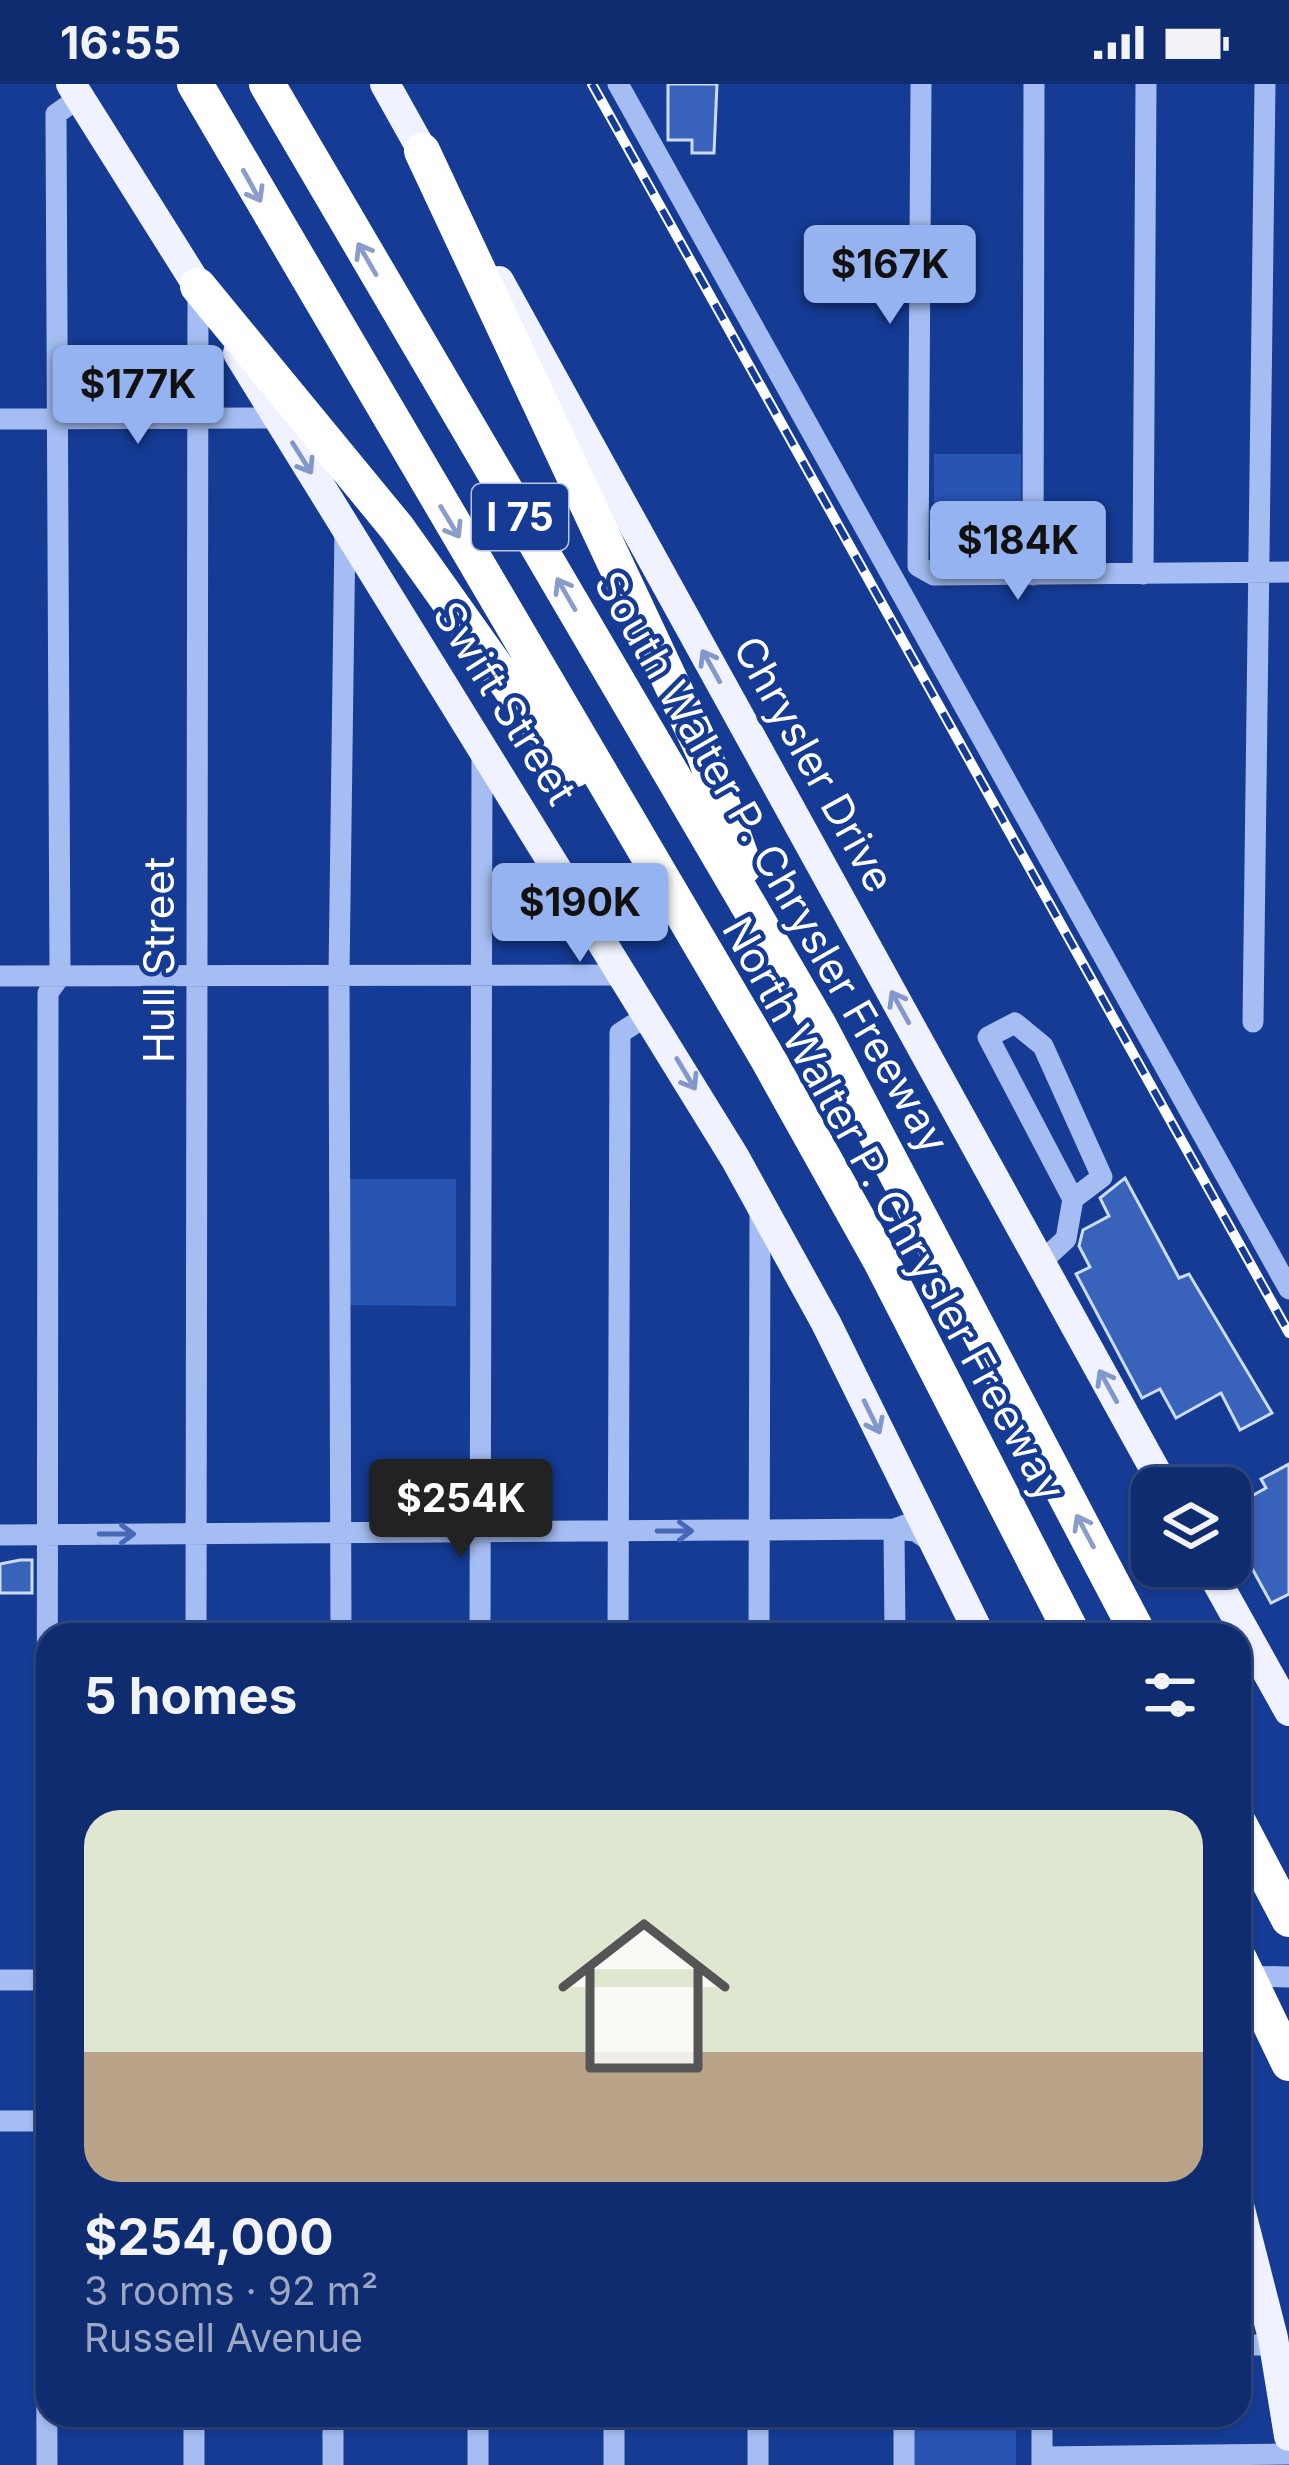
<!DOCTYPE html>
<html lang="en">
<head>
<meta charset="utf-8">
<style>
	body { margin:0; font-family:Inter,sans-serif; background:#193475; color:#f1f3f6; height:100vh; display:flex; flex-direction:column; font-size:45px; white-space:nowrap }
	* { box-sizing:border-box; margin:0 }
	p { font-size:39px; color:#9ca7c3 }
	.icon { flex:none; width:66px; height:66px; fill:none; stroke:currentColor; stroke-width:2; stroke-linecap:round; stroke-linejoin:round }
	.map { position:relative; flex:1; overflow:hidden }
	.sheet { position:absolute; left:36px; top:1539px; width:1215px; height:804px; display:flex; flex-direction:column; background:#102c70; border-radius:36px; box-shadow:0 3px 9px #0004,0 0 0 3px #304883 }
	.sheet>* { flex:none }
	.tools { position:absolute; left:1131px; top:1383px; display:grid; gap:24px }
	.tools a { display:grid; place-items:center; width:120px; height:120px; border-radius:24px; background:#102c70; box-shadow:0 3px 9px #0004,0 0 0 3px #304883; font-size:60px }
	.price { position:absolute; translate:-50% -102px; padding:0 27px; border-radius:12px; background:#95b2f1; color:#111; font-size:39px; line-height:78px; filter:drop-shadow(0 3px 6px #0008) }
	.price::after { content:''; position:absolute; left:50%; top:72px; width:36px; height:27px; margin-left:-18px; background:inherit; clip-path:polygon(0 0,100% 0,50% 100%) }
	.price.on { background:#222; color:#fff }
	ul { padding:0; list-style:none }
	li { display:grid; align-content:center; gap:24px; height:636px; padding:0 48px }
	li+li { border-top:3px solid #304883 }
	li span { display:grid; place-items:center; height:372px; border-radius:36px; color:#555 }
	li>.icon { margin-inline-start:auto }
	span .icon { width:216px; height:216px; fill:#fffc; stroke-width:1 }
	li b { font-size:51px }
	h2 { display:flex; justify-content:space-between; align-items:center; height:144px; padding:0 48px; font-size:51px }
	.status { display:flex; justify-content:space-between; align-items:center; height:84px; padding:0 60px; background:#102c70; direction:ltr }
	.status svg { height:33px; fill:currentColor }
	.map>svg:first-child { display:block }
	.green { fill:#2854b4 }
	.building { fill:#3962bb; stroke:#ccdcfc; stroke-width:3 }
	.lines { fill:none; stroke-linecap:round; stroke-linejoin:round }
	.minor { stroke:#a5bdf2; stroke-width:21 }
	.major { stroke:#f0f3ff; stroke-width:30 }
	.highway { stroke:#fff; stroke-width:36 }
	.rail-casing { stroke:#fff; stroke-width:10 }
	.rail { stroke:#153b95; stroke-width:6; stroke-dasharray:18; stroke-linecap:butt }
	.oneway { stroke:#8a9dca }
	.oneway2 { stroke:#8297ca }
	.oneway3 { stroke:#4768b6 }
	.labels { text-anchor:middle; stroke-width:9; stroke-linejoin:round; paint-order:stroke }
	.shield { fill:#153b95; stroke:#b9c4df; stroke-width:3 }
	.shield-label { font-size:39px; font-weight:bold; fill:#fff }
	.street-label { font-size:42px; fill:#fff; stroke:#153b95 }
</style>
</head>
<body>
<div class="status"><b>16:55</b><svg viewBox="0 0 49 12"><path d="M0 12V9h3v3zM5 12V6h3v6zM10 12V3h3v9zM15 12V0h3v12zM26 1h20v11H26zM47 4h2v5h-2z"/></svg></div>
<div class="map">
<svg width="1289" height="2381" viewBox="0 0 1289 2381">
	<rect width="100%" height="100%" fill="#153b95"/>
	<path class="green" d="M934 370H1021V473L934 474Z
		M344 1095H456V1222L344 1221Z
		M908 2331H1016V2381H908Z"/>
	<path class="building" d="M668 0H717L714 69H692V56H668Z
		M1125 1094 1179 1194 1189 1190 1272 1329 1240 1346 1221 1309 1176 1334 1160 1305 1142 1314 1076 1190 1090 1183 1079 1162 1083 1146 1109 1132 1100 1114Z
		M1289 1380V1510L1271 1519 1230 1444V1424L1266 1404 1261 1395Z
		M20 1476H32V1509H0V1480Z"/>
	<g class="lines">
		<path class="minor" d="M618 0 1289 1205
			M921 0 918 482 934 491 1289 488
			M0 335 276 334
			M1143 490 1146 0
			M1033 491 1034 1
			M0 892 626 891
			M1253 938 1265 0
			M1040 1179 1066 1155 1073 1115 988 953 1015 939 1043 962 1102 1093 1073 1115
			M0 1451 894 1445 915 1447 932 1458
			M196 1551 198 202
			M341 1551 339 891 345 444
			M480 1551 482 670
			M618 1551 620 949 650 930
			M759 1551 760 1126
			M895 1551 894 1445 905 1441
			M1242 1892 1289 1893
			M0 1896H48
			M47 1896 48 909 60 892 56 30 79 14
			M0 2037H48
			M46 2037 47 2381
			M1239 2261H1275
			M333 2331V2381
			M1042 2373 1289 2370
			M194 2381V2331
			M478 2381V2331
			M614 2381V2331
			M758 2381V2331
			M904 2381V2331
			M1042 2381V2331"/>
		<path class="major" d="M71 0 211 223
			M385 0 432 84
			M499 197 1165 1404
			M238 269 735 1074 826 1239 980 1551
			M1208 1482 1289 1627
			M1239 2121 1273 2254 1289 2352"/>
		<path class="highway" d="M195 0 768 975 881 1177 1073 1551
			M267 0 818 940 1139 1551
			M422 67 704 669 744 782
			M198 202 397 444 532 634 575 685
			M1239 1740 1289 1835
			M1239 1875 1289 1979"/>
		<g class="rail-casing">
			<path id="rail" d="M592 0 1289 1249"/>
		</g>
		<use href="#rail" class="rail"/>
	</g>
	<defs><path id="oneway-shaft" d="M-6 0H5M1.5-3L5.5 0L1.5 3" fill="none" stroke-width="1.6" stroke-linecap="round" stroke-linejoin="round" transform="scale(3)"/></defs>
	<g class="oneway">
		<use href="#oneway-shaft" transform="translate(252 102) rotate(61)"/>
		<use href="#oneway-shaft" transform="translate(367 175) rotate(-120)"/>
		<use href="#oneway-shaft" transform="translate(450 438) rotate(59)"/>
		<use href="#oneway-shaft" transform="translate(566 510) rotate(-120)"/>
		<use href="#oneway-shaft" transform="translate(1085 1447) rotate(-118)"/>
	</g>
	<g class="oneway2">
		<use href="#oneway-shaft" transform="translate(302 374) rotate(58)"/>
		<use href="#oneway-shaft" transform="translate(711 582) rotate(-119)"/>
		<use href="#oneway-shaft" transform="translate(900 923) rotate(-119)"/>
		<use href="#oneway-shaft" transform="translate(686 990) rotate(59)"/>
		<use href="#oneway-shaft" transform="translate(1108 1302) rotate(-119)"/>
		<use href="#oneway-shaft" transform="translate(872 1333) rotate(64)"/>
	</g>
	<g class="oneway3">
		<use href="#oneway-shaft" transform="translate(675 1447)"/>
		<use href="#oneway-shaft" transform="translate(117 1450)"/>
	</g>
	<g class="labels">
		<rect class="shield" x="472" y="400" width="96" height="66" rx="9"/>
		<g class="shield-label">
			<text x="520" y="447">I 75</text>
		</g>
		<g class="street-label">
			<text transform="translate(505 619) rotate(58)" y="15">Swift Street</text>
			<text transform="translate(814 680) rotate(61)" y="15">Chrysler Drive</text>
			<text transform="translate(772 778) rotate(60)" y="15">South Walter P. Chrysler Freeway</text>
			<text transform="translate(159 876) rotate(-90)" y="15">Hull Street</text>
			<text transform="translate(894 1125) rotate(61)" y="15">North Walter P. Chrysler Freeway</text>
		</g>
	</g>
</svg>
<div class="tools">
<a><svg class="icon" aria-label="layers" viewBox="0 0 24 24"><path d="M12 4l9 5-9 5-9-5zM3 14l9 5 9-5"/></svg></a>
</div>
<b class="price" style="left:890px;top:243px">$167K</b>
<b class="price" style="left:138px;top:363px">$177K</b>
<b class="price" style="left:1018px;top:519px">$184K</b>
<b class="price" style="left:580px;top:881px">$190K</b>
<b class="price on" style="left:461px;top:1477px">$254K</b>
<section class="sheet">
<h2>5 homes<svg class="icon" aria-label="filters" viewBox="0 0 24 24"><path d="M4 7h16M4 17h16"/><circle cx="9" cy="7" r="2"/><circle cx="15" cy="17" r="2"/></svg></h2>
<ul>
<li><span style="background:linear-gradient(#dfe7d0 65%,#b9a48a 0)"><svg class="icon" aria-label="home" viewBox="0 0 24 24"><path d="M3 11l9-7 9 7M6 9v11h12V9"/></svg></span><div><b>$254,000</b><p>3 rooms · 92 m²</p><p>Russell Avenue</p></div></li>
</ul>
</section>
</div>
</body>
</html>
